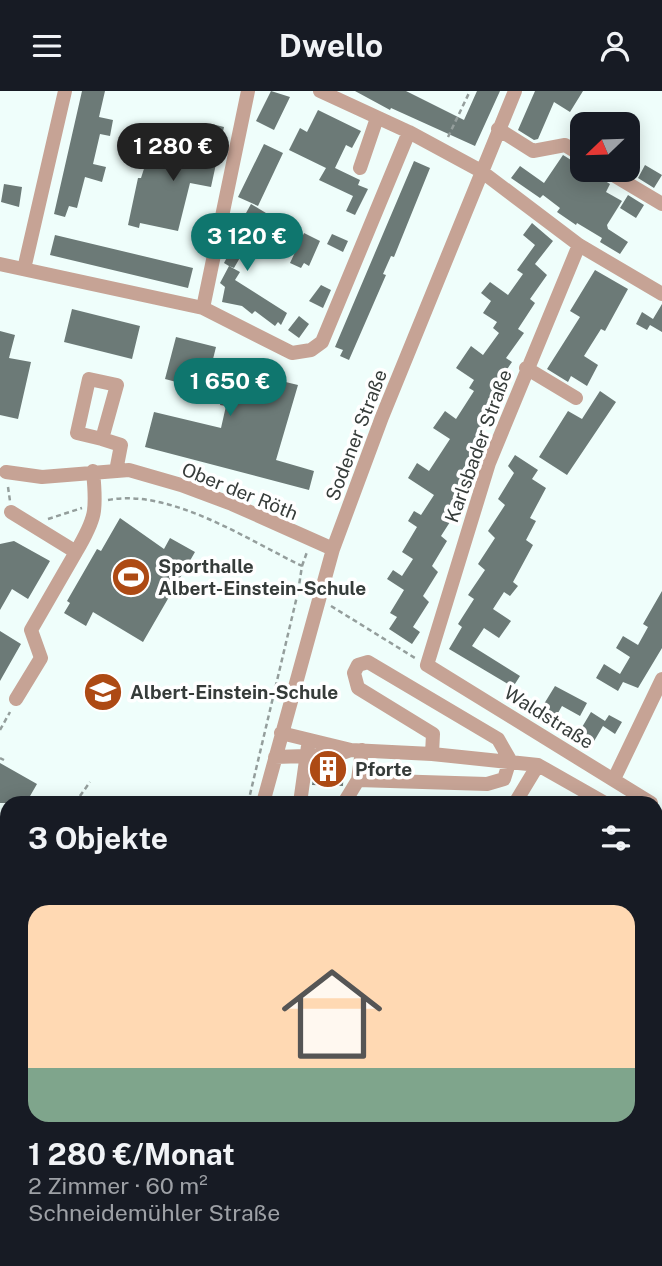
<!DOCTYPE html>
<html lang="de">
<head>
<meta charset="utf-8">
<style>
	body { margin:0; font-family:"Public Sans",sans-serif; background:#242831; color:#f1f3f6; height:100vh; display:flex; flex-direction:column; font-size:26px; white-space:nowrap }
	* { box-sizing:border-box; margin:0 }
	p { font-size:23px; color:#9ea1a6 }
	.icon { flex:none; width:38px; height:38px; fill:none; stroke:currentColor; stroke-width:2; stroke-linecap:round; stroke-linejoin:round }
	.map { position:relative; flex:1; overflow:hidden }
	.side { position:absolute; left:0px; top:705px; width:663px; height:471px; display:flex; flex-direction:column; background:#171b24; border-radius:21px 21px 0 0; box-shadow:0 4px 18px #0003 }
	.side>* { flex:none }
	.needle { width:46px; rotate:247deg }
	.fabs { position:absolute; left:570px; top:21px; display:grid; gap:14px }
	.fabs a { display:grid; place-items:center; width:70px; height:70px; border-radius:14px; background:#171b24; box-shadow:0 4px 18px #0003; font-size:35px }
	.price { position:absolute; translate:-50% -60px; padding:0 16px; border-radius:24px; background:#0f766e; color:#fff; font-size:23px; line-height:46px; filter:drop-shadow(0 2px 4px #0008) }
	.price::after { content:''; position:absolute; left:50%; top:42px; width:21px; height:16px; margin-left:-10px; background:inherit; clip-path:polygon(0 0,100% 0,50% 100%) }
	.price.on { background:#222; color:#fff }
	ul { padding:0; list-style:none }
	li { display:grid; align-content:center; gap:14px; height:371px; padding:0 28px }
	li+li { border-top:2px solid #363941 }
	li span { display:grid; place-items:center; height:217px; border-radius:21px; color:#555 }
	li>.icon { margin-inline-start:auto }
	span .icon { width:126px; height:126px; fill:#fffc; stroke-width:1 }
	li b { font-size:30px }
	h2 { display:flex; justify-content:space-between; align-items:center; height:84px; padding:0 28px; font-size:30px }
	header { display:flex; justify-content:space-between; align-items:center; height:91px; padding:0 28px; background:#171b24; font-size:32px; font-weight:700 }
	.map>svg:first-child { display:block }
	.grass { fill:url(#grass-dots) }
	.forest { fill:url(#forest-firs) }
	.building { fill:#6c7a77 }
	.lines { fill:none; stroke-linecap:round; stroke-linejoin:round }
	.path { stroke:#949e9c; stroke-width:2.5; stroke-dasharray:5 3.5; stroke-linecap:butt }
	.minor { stroke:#c6a395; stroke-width:14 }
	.major { stroke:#965a40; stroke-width:18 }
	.rail-casing { stroke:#7f8886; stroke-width:7 }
	.rail { stroke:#fff; stroke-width:4.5; stroke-dasharray:13; stroke-linecap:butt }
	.labels { text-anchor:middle; stroke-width:7; stroke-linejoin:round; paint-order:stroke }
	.street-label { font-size:19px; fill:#363c3a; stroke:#fff }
	.poi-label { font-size:19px; font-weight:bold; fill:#363c3a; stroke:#fff; text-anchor:start }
</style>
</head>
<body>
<header><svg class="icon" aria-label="menu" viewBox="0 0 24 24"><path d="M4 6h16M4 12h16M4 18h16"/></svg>Dwello<svg class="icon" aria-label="person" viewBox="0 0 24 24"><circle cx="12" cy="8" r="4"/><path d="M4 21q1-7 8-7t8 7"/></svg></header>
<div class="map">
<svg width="662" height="1175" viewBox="0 0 662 1175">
	<defs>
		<pattern id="grass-dots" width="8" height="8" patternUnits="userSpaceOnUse" patternTransform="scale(1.75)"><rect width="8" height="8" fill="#b9dad3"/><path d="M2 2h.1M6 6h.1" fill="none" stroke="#a0bcb6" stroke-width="1.8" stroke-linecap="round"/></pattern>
		<pattern id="forest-firs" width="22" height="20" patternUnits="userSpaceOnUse" patternTransform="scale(1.75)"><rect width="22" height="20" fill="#a0c7be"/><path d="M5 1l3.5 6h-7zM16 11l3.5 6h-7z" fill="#83a39b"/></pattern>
	</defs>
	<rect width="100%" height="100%" fill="#effefb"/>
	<path class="grass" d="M0 893 7 895V942L0 941Z
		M0 957 7 959V1004L0 1003Z"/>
	<path class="forest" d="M656 1051 662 1052V1175H333L324 1169H656Z"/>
	<path class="building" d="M82 0H105L99 26 113 29 110 45 100 43 93 73 106 76 102 91 85 86 77 117 69 115 65 126 54 123Z
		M271 0 290 6 274 39 256 30Z
		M355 0H406L464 29 477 0H500L475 55 391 17 390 19Z
		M535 0H583L570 21 554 11 538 48 534 49 518 39Z
		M318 19 361 40 352 57 346 54 335 77 360 89 358 94 368 98 355 124 346 120 353 105 319 89 326 77 289 59 300 37 307 41Z
		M583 24V54L570 45Z
		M212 33 224 36 211 96 190 92 178 140 140 132 139 137 128 134 138 87H141L150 59 184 67 185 61 202 64 207 41 210 42Z
		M264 53 283 62 258 115 238 106Z
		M563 64 610 93 606 101 622 110 607 134 608 138 628 151 620 163 600 151 602 147 577 132 576 134 557 121 560 117 543 104 540 107 511 87 520 75 544 92Z
		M414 70 430 77 394 166 391 165 383 183 386 184 349 269 340 265 343 259 335 256Z
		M645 74 662 84 654 97 638 87Z
		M4 93 22 96 19 116 1 111Z
		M628 104 644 114 636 127 620 117Z
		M251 113 266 122 234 177 229 175 240 181 235 189 287 222 281 234 278 231 275 235 255 220 252 223 242 215 222 211 225 196 220 192 229 175 224 172 235 151 231 149Z
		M532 132 553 150 535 173 547 184 530 208 535 212 518 238 524 242 506 267 512 271 494 297 499 301 481 326 488 330 470 356 476 359 460 382 467 388 450 414 457 420 441 445 447 450 432 475 438 481 423 505 429 511 413 536 420 541 412 553 389 538 397 526 390 522 404 499 387 488 393 479 402 485 413 468 402 461 417 436 408 430 414 420 421 424 434 404 408 387 417 372 429 380 450 348 433 337 445 320 456 328 474 300 469 297 474 289 456 277 471 255 483 264 499 242 493 237 497 231 483 222 491 210 481 202 490 191 508 204 523 183 517 179 535 154 523 144Z
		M304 142 320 150 309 175 304 172 301 177 290 172Z
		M332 143 348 150 343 161 327 153Z
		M55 144 193 177 188 197 50 164Z
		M595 179 628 198 605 240 601 238 584 265 598 274 587 295 571 285 568 291 547 278 580 226 570 220Z
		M321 194 331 199 323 217 309 210Z
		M662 213V241L650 234 647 239 636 233 642 221 653 228Z
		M72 218 140 235 132 268 64 251Z
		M299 225 309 233 299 247 288 239Z
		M0 240 15 244 9 267 31 271 18 328 0 324Z
		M176 246 216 256 213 268 266 281 265 286 298 294 276 369 314 380 309 399 145 356 154 321 221 337 226 315 220 314 222 303 165 288Z
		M600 300 616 311 567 384 539 366 568 320 582 328Z
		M515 364 538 379 532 388 546 397 530 427 536 430 526 449 533 454 513 491 518 495 510 505 504 501 493 518 511 530 499 547 484 537 472 555 520 585 513 596 449 558 462 536 458 533 474 508 468 504 485 479 478 473 495 447 488 440 505 414 498 408 514 382 508 375Z
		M120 427 164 458 170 447 195 461 143 551 93 521 86 535 64 522 70 512 67 510 97 458 101 460Z
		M14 450 50 470 28 508 12 498 0 519V453Z
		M662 500V557L638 597 623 591 618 600 596 587 604 573 620 583 630 566 616 557 623 545 638 554 648 536 643 533Z
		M0 540 21 553 0 590Z
		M555 595 587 612 580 625 562 615 551 634 536 626Z
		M591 621 605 630 609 624 622 631 615 643 603 635 590 657 575 648Z
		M0 672 37 693 26 712H0Z
		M344 672 343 695 312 694 315 674Z"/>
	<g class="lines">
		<path class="path" d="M448 46 470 0
			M8 396 10 410
			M108 409C170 397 248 449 302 475L298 501
			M48 428 82 417
			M302 475 307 461
			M331 515 415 567
			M0 639 10 621
			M0 667 4 669
			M75 712 90 691
			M248 712 298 501 306 503
			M0 757 7 759
			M0 842 7 843
			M656 969H662
			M656 1135 662 1129
			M614 1175 622 1169"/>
		<path class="minor" d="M320 0 409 41 481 80 579 154 662 203
			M498 38 533 60 565 54 583 65
			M360 77 377 27
			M605 79 662 113
			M579 154 489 372 427 574 651 712
			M0 173 203 217 292 262 311 259 322 251 409 41
			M24 178 65 0
			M203 217 248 0
			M526 277 576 307
			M102 348 77 342 89 288 117 294 102 348 121 354 116 380
			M6 381 42 386 129 379 181 394 232 413 333 458
			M11 421 76 461 31 539 41 567 16 608
			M76 461C96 427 97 420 93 380
			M281 642 351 659 432 663 538 674 605 712
			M275 666 337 664 351 659
			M614 688 662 588
			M358 689 487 693 504 688 510 669 498 648 368 571 358 574 354 582 358 597 433 643 432 663
			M263 712 333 458 382 326 515 0
			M300 712 308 655
			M344 712 358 689 362 659
			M515 712 538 674
			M656 742 662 745
			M656 892 662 882"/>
		<path class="major" d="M0 876 7 877
			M656 996 662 997
			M163 1175 164 1169"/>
		<g class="rail-casing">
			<path id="rail" d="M0 954 7 955
				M656 1038 662 1039"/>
		</g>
		<use href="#rail" class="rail"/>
	</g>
	<defs>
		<g id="stadium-disc" transform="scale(2.0125)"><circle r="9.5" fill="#ad4a14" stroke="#fff"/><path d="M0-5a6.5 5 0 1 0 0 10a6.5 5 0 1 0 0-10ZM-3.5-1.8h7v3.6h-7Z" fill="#fff"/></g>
		<g id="school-disc" transform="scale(2.0125)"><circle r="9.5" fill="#ad4a14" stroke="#fff"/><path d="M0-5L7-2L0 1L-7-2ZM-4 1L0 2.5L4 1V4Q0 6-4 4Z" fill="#fff"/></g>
		<g id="building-disc" transform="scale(2.0125)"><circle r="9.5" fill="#ad4a14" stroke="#fff"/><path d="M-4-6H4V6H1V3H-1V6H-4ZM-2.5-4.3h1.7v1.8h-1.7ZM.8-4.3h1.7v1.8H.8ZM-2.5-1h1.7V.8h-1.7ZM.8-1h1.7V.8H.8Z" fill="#fff"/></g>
	</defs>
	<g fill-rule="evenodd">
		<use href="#stadium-disc" x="131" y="486"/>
		<use href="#school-disc" x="103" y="601"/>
		<use href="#building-disc" x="328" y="678"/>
	</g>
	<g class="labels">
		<g class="street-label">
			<text transform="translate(356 344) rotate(-69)" y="7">Sodener Straße</text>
			<text transform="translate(478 355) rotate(-70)" y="7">Karlsbader Straße</text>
			<text transform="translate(240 400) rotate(22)" y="7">Ober der Röth</text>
			<text transform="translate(549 626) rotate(32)" y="7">Waldstraße</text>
		</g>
		<g class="poi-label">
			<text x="158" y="482">Sporthalle<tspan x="158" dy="22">Albert-Einstein-Schule</tspan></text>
			<text x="130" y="608">Albert-Einstein-Schule</text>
			<text x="355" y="685">Pforte</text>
		</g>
	</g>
</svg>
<div class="fabs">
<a><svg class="needle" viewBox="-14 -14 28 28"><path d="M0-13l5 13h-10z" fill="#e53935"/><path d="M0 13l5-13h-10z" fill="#9ea1a6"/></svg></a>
</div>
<b class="price on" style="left:173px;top:92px">1 280 €</b>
<b class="price" style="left:247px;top:182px">3 120 €</b>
<b class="price" style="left:230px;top:327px">1 650 €</b>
<section class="side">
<h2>3 Objekte<svg class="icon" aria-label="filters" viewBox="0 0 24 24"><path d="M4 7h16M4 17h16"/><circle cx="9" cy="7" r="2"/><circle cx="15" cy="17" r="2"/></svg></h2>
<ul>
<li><span style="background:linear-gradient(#ffd9b3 75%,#7fa58c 0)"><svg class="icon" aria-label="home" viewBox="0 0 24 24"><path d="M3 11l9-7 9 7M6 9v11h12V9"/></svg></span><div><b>1 280 €/Monat</b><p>2 Zimmer · 60 m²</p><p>Schneidemühler Straße</p></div></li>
</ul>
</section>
</div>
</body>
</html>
